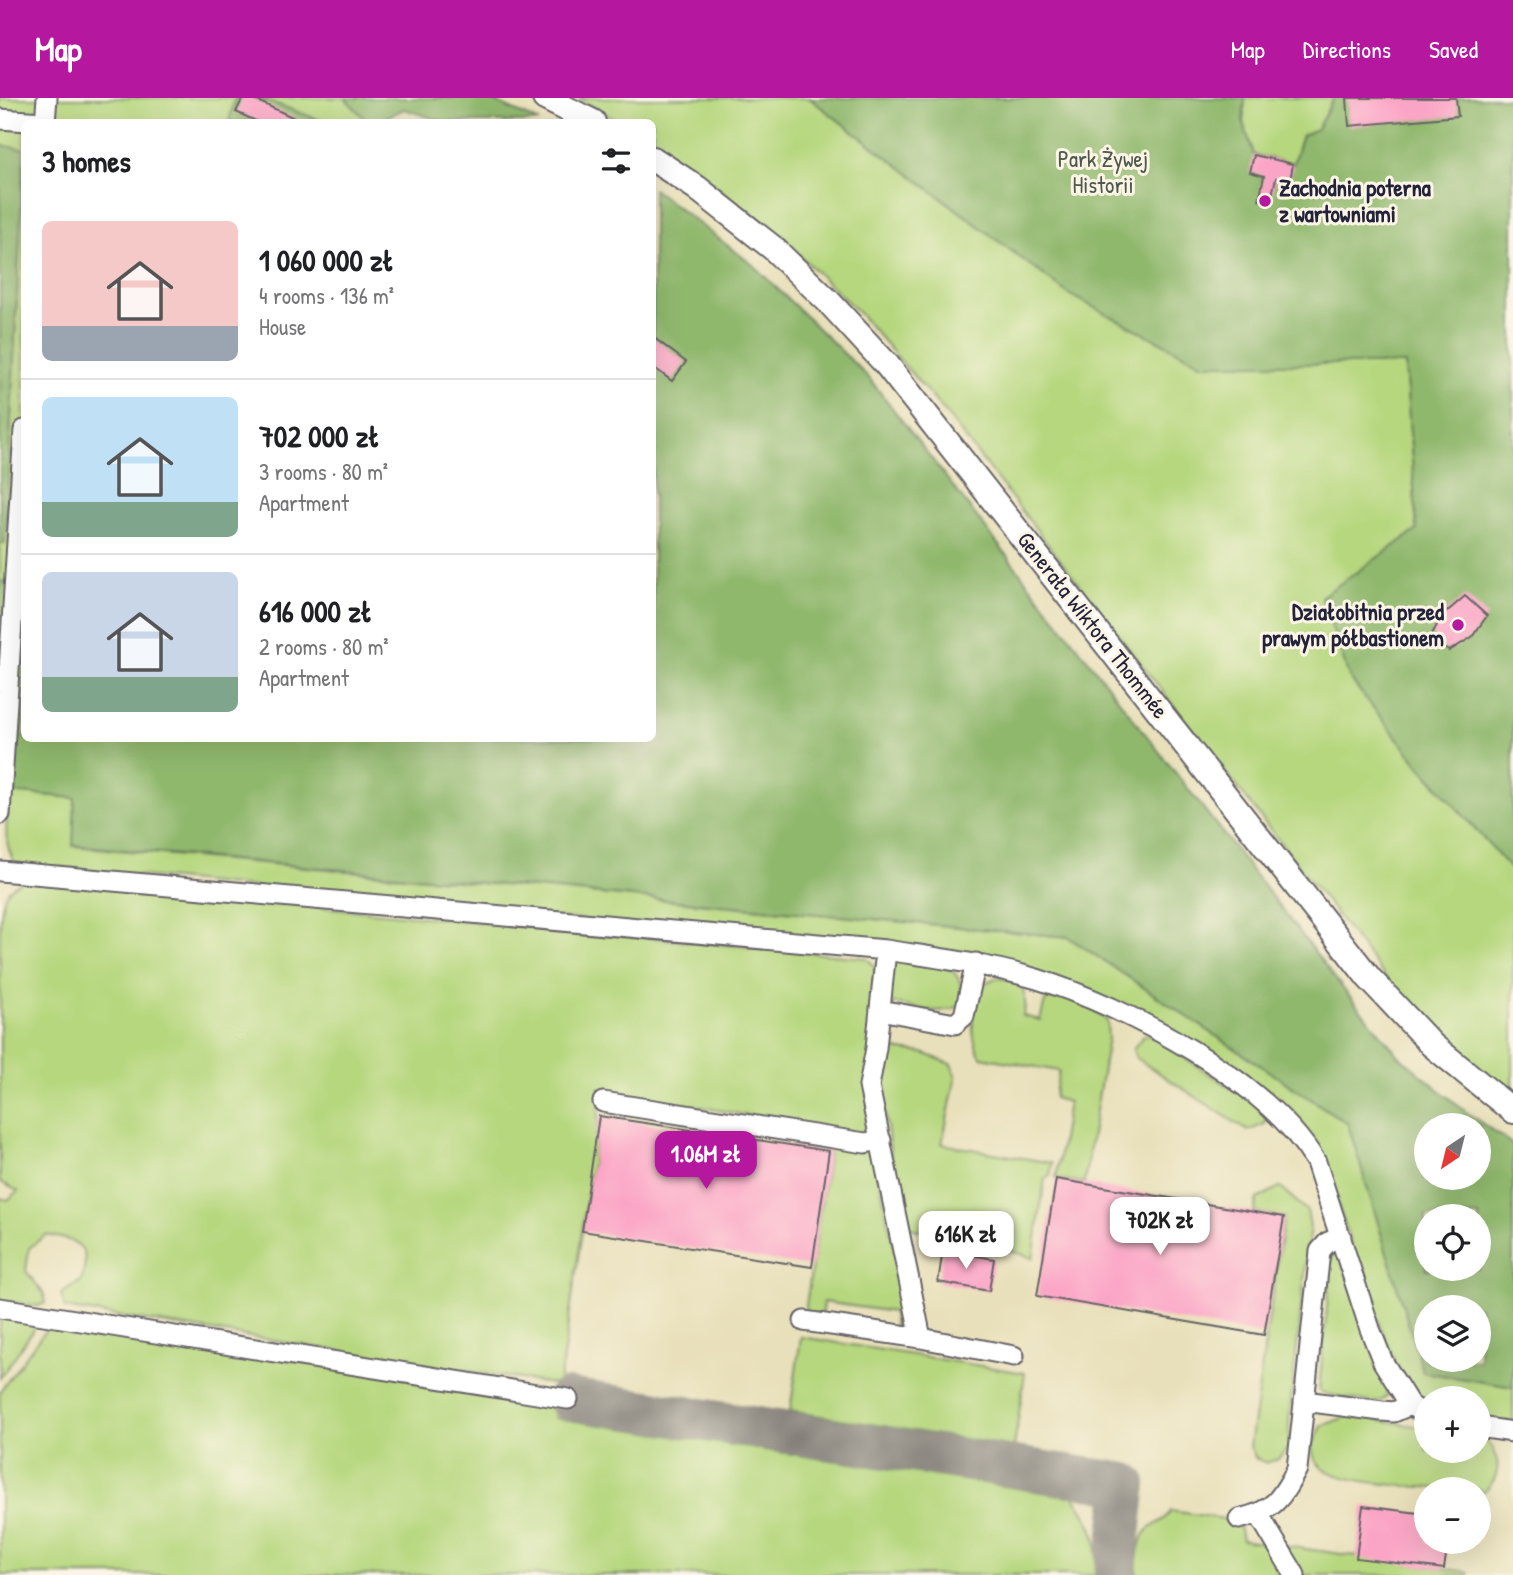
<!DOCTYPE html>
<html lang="en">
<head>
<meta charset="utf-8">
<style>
	body { margin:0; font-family:"Patrick Hand",sans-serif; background:#f6f6f6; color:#202124; height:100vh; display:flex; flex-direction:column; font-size:26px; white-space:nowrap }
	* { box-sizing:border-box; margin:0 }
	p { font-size:23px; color:#757577 }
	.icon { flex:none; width:38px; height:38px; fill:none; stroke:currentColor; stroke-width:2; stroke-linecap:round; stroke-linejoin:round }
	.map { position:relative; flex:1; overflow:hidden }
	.details { position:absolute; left:21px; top:21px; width:635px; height:623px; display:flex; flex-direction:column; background:#fff; border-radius:10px; box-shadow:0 7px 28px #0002 }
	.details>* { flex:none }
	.needle { width:46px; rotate:215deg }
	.tools { position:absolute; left:1414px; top:1015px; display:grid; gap:14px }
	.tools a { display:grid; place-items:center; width:77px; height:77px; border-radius:50%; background:#fff; box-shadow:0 7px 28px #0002; font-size:35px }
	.price { position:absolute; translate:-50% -60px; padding:0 16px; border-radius:14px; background:#fff; color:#222; font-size:23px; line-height:46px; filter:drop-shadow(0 2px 4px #0008) }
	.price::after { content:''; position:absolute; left:50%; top:42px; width:21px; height:16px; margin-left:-10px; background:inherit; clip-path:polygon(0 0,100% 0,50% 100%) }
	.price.on { background:#b5179e; color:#fff }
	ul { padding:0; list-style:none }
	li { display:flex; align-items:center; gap:21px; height:175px; padding:0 21px }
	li+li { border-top:2px solid #e0e0e0 }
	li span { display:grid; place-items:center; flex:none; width:196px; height:140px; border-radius:10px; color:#555 }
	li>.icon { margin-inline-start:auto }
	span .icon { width:84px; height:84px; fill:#fffc; stroke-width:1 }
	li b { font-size:30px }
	h2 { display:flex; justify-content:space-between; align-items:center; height:84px; padding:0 21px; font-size:30px }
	header { display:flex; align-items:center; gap:42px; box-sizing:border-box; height:98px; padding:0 35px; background:#b5179e; color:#fff }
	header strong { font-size:33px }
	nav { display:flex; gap:38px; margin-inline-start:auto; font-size:24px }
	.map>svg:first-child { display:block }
	.green { fill:#b6d77e; stroke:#6c7c5c; stroke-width:2 }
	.forest { fill:#90b86d; stroke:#596d54; stroke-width:2; fill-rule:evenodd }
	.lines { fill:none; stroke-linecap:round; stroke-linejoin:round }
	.taxiway { stroke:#85817a; stroke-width:42 }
	.building { fill:#fba5c6 }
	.minor-casing { stroke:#676467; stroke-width:23 }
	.major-casing { stroke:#676467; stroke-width:28 }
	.minor { stroke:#fff; stroke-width:19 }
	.major { stroke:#fff; stroke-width:24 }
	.poi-dot { fill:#b5179e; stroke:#fcf5e5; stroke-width:2.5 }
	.labels { text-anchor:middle; stroke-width:6; stroke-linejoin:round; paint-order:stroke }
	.park-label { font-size:23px; fill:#4e584f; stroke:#fcf5e5 }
	.poi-label { font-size:23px; font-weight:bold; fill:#22223b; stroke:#fcf5e5; text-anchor:start }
	.street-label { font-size:23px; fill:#22223b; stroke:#fcf5e5 }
</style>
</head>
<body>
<header>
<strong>Map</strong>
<nav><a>Map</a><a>Directions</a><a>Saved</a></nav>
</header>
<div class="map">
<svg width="1513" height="1477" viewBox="0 0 1513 1477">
	<rect width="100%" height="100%" fill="#fcf5e5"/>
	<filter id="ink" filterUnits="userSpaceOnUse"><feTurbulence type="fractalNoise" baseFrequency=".0143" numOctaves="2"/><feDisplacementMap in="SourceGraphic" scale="14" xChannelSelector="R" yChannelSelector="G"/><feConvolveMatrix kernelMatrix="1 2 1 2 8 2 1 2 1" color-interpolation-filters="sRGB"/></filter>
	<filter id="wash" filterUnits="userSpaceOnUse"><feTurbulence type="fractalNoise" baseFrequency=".00686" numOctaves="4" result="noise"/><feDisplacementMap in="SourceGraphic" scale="28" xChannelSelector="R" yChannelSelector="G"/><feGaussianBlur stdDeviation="1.57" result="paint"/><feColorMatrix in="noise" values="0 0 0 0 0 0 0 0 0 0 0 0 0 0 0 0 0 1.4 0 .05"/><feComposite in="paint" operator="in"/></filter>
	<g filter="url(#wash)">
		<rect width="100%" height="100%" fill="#e8e0ba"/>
		<path class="green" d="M0 0H235L229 24H24V482L0 484V445H5L24 52 0 47Z
			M259 0H345L368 24H325Z
			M579 0H809L1070 197 1203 266 1405 265 1417 432 1420 668 1513 774V998L1467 964 1390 885 944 313 860 216 798 156 703 78 653 46V24H620Z
			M1245 0H1334L1317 31 1302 37 1293 66 1254 57 1243 24Z
			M9 694 76 700 73 748 1068 839 1348 1026 1423 1273 1513 1289V1326L1479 1321V1300H1426V1306L1416 1299 1395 1265 1364 1187 1332 1088 1299 1025 1276 1002 1236 972 1007 864 15 765C1 743 8 719 9 694Z
			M28 782 866 860 875 868 871 1039 600 991 598 1026 559 1287 65 1210 61 1196 81 1183C93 1146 78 1143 46 1137L29 1150 26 1173 44 1196 45 1205 38 1208 0 1203V1100L8 1102 18 1093 0 1084V828C2 804 2 787 28 782Z
			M898 862C935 866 963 859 963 906 941 920 913 909 888 904L889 869Z
			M996 880C1023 881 1029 895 1023 918L1040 922 1045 903C1065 892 1092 908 1107 923L1108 940 1084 1085 1056 1081 1068 1004 1054 1000 1059 973 981 959C968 935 971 911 982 886Z
			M1144 937H1150L1257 1007 1266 1017 1265 1026 1248 1033 1136 960 1133 951Z
			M893 951 923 955 951 966 956 978 942 1046 1052 1065 1050 1078 1045 1080 1033 1160 999 1149V1131L937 1120 934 1134 917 1132 907 1128 892 1065 879 973 883 958Z
			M805 1040 873 1052 908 1216 904 1224 894 1228 893 1214 823 1204 822 1217 805 1214 829 1054 803 1049Z
			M1280 1089 1307 1113 1310 1128 1289 1321V1349L1278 1361 1266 1365 1255 1360 1250 1348 1284 1119 1254 1114 1257 1101Z
			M1332 1157 1340 1158 1389 1293 1385 1301 1375 1305 1326 1296 1319 1292Z
			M0 1218 38 1225 0 1280Z
			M50 1226 556 1302 554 1320 1068 1398 1069 1393H1074V1399C1095 1430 1100 1439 1095 1477H0V1293Z
			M801 1239 1025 1275 1014 1349 790 1313Z
			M1350 1317 1426 1330V1353H1479V1338C1503 1350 1504 1384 1479 1396V1391C1446 1391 1349 1388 1324 1371 1315 1365 1313 1358 1312 1348L1322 1328Z
			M1171 1413 1238 1423 1242 1442 1469 1474 1468 1477H1137C1136 1463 1138 1443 1148 1432 1156 1425 1166 1423 1171 1413Z"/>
		<path class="forest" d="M235 0H259L325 24H229Z
			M345 0H487L539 24H444L404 11 376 24H368Z
			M809 0H1245L1243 24 1254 57 1293 66 1302 37 1317 31 1334 0H1510L1513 12V774L1420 668 1350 581 1321 499 1417 432 1405 266H1203L1070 197Z
			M0 47 24 51 5 445H0Z
			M653 91 752 166 868 279 1349 898 1400 959 1466 1014 1513 1047V1289L1423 1274 1348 1026 1068 839 73 747 75 700 9 694 0 689V484L24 482V640H653ZM1426 1027H1479V1080H1426ZM1426 1118H1479V1171H1426ZM1426 1209H1479V1262H1426Z"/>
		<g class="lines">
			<path class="taxiway" d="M568 1301 1126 1386 1115 1477"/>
		</g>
		<g id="blocks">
			<path class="building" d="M243 0H251L303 24H258L236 14Z
				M1347 0H1456L1458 18 1349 28Z
				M1254 57 1293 66 1290 83 1276 80 1270 105 1259 102 1264 78 1250 74Z
				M653 239 686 264 672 283 653 269Z
				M1465 498 1487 518 1472 539 1449 553 1438 546 1432 536 1442 518Z
				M599 1018 829 1053 812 1169 582 1133Z
				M1056 1081 1284 1119 1264 1237 1037 1198Z
				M943 1152 994 1161 989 1193 938 1184Z
				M1363 1408 1426 1416V1444H1448L1444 1471 1356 1460Z"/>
		</g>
	</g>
	<g filter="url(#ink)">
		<use href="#blocks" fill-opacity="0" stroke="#676467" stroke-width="2"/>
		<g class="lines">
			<g class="minor-casing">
				<path id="minor" d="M0 21 42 24
					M45 24 47 0
					M0 716 24 332
					M0 773 886 852C937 860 987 866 1037 881 1127 909 1267 982 1316 1064L1370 1231 1383 1264 1410 1307
					M886 852 876 950 869 988 921 1240 1014 1258
					M880 912 955 926 964 918 976 865
					M603 1004 865 1045 881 1042
					M0 1210 568 1301
					M804 1223 921 1240
					M1304 1303 1382 1313 1394 1314 1410 1307 1426 1317
					M1479 1329 1513 1334
					M1259 1417 1295 1477
					M1239 1421C1274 1413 1281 1401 1297 1371L1320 1153 1328 1144 1341 1139"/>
			</g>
			<g class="major-casing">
				<path id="major" d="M545 0 593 24
					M653 61 697 90 773 150 829 204 887 267 1369 880 1432 947 1513 1013"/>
			</g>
			<use href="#minor" class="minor"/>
			<use href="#major" class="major"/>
		</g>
	</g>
	<g class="poi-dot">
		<circle cx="1265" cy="103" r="7"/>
		<circle cx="1458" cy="527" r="7"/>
	</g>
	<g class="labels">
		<g class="park-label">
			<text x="1103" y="69">Park Żywej<tspan x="1103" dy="26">Historii</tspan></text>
		</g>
		<g class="poi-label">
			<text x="1279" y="98">Zachodnia poterna<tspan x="1279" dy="26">z wartowniami</tspan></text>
			<text x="1444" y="522" text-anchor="end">Działobitnia przed<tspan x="1444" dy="26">prawym półbastionem</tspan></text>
		</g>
		<g class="street-label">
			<text transform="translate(1093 527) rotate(52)" y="8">Generała Wiktora Thommée</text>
		</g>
	</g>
</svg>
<div class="tools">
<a><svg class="needle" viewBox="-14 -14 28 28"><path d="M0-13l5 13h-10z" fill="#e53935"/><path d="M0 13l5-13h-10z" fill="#757577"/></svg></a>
<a><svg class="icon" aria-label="locate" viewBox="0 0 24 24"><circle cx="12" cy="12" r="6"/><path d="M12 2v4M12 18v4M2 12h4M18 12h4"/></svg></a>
<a><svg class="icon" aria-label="layers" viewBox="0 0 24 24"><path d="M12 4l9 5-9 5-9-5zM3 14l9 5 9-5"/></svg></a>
<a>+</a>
<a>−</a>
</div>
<b class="price on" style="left:706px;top:1093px">1.06M zł</b>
<b class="price" style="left:1160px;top:1159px">702K zł</b>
<b class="price" style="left:966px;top:1173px">616K zł</b>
<section class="details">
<h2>3 homes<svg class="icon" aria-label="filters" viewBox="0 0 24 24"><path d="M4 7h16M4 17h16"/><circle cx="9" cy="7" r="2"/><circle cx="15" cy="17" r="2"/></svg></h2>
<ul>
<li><span style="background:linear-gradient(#f6c9c9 75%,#9aa5b1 0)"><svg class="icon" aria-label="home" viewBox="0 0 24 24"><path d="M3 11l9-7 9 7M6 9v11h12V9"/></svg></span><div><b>1 060 000 zł</b><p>4 rooms · 136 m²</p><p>House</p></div></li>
<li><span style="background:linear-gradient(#bfe0f5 75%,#7fa58c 0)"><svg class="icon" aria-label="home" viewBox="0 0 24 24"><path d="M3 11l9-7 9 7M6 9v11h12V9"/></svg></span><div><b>702 000 zł</b><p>3 rooms · 80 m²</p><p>Apartment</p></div></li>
<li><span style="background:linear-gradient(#c9d6e8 75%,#7fa58c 0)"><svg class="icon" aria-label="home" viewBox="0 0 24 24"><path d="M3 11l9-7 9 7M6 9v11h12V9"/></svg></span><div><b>616 000 zł</b><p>2 rooms · 80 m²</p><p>Apartment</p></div></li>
</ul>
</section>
</div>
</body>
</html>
